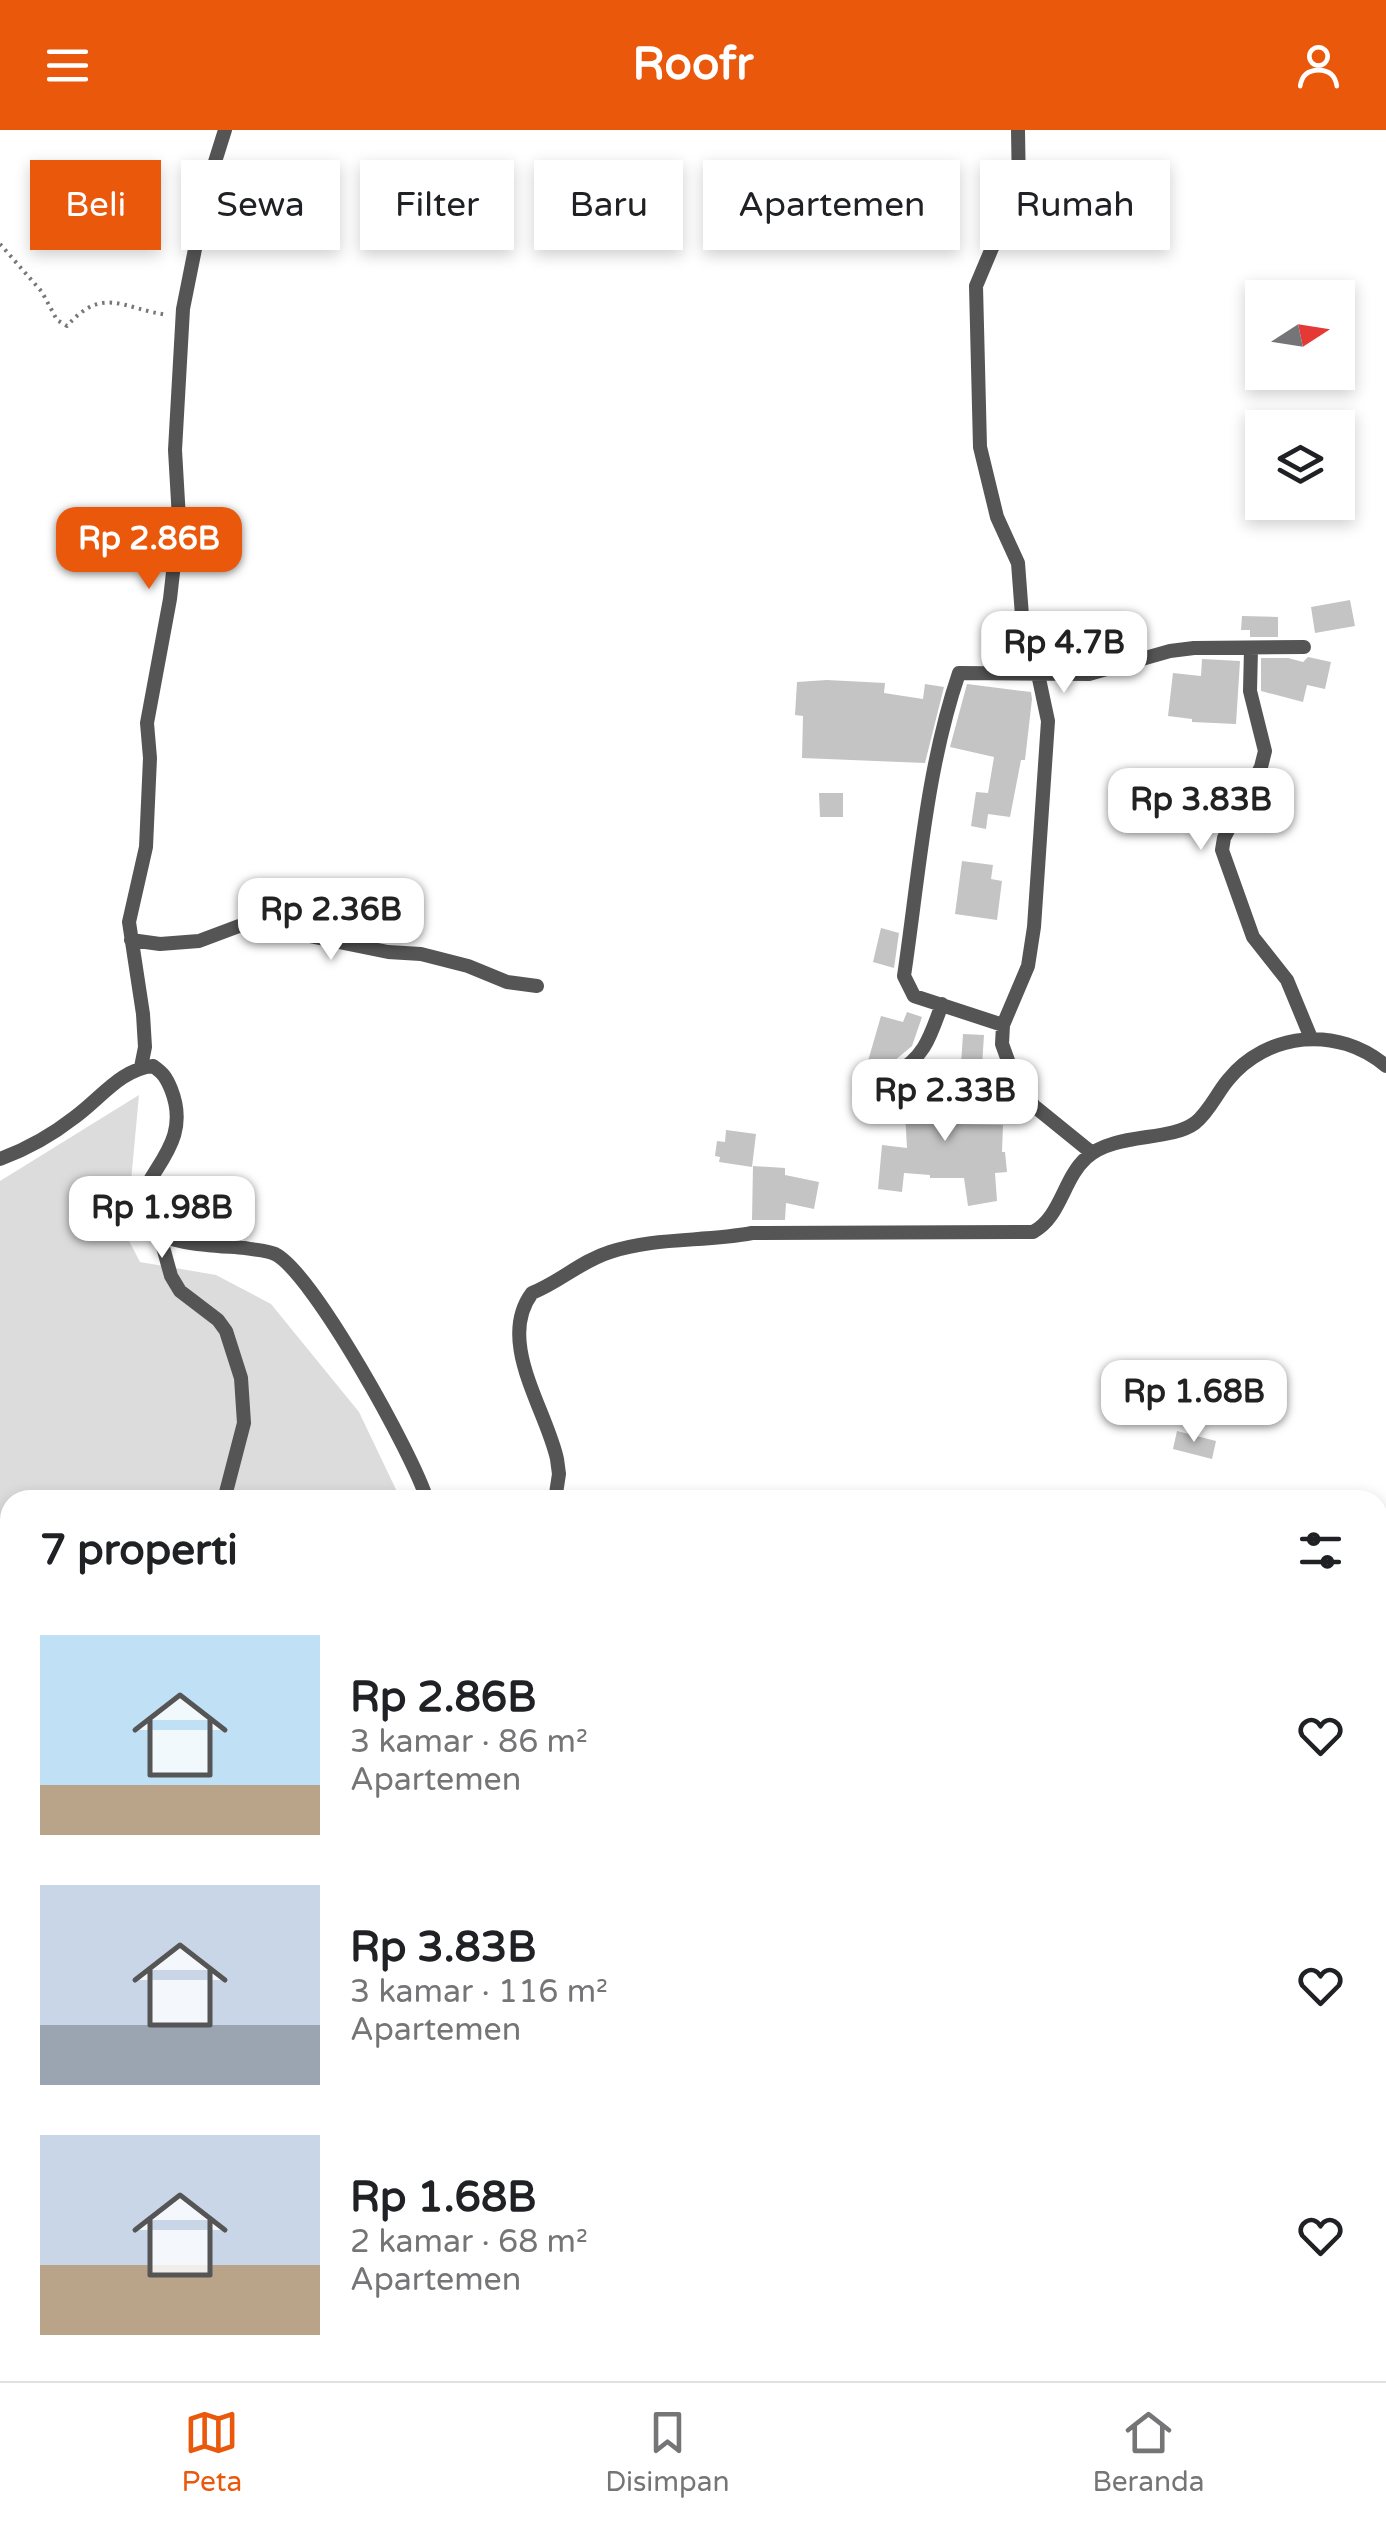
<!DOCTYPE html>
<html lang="id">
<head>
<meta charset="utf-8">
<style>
	body { margin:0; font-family:"Varela Round",sans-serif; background:#f6f6f6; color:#202124; height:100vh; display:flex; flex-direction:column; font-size:38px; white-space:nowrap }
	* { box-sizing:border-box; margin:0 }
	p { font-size:32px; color:#757577 }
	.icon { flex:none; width:55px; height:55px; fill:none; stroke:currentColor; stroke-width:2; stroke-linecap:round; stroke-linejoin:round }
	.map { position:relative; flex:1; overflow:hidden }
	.side { position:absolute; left:0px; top:1360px; width:1388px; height:892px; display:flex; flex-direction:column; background:#fff; border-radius:30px 30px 0 0; box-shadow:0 5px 15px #0003 }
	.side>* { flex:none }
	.top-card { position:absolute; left:30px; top:30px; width:1328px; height:90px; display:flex; gap:20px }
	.needle { width:65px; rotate:78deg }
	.controls { position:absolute; left:1245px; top:150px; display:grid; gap:20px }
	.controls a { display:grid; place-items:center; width:110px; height:110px; border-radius:0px; background:#fff; box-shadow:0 5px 15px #0003; font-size:50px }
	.price { position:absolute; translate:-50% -85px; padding:0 22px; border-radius:20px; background:#fff; color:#222; font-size:32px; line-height:65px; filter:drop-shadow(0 2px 5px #0008) }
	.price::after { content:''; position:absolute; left:50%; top:60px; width:30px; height:22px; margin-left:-15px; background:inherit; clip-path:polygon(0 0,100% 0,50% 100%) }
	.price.active { background:#ea580c; color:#fff }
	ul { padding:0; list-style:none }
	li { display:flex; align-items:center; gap:30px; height:250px; padding:0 40px }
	li span { display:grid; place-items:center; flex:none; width:280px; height:200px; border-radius:0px; color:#555 }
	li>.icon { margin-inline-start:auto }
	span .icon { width:120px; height:120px; fill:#fffc; stroke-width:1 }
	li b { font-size:42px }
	h2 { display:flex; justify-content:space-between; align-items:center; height:120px; padding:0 40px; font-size:42px }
	.pill { padding:0 35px; border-radius:0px; background:#fff; box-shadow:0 5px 15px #0003; font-size:35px; line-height:90px }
	.pill.active { background:#ea580c; color:#fff }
	header { display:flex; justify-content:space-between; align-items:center; height:130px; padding:0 40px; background:#ea580c; color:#fff; font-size:45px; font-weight:700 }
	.tabs { display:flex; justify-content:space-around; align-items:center; height:140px; border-top:2px solid #e0e0e0; background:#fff; font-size:28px; color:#757577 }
	.tabs a { display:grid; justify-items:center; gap:5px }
	.tabs .active { color:#ea580c }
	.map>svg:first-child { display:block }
	.green { fill:#dcdcdc }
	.building { fill:#c4c4c4 }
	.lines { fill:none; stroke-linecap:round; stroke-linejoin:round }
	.path { stroke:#777; stroke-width:4; stroke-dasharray:2.5 5; stroke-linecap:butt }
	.street { stroke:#555; stroke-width:14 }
</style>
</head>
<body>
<header><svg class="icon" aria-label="menu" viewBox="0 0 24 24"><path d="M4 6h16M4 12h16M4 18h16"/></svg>Roofr<svg class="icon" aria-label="person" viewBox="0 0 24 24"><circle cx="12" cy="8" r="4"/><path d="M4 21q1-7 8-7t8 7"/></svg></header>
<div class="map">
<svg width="1386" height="2251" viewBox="0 0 1386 2251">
	<rect width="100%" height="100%" fill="#fff"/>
	<path class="green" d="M139 965 126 1105 140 1132 216 1145 271 1174 359 1282 401 1370H10V2242L489 2243 486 2251H0V1051Z"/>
	<path class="building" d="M1350 470 1355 496 1315 503 1311 477Z
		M1242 486 1278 487V507H1250V500H1241Z
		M1308 527 1331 532 1325 559 1307 555 1303 572 1261 561V528H1288L1303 532Z
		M1202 529 1240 531 1236 594 1192 592V589L1168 586 1173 543 1201 546Z
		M827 550 885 553 884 563 923 569 925 554 944 557 925 633 802 628 803 586 795 585 797 552Z
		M967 554 1031 562 1032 569 1025 630H1021L1010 687 988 684 986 699 971 696 976 662 988 663 994 627 950 617Z
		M819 663H843V687H820Z
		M962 731 993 735 991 749 1002 751 997 790 955 784Z
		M881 798 899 803 894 838 873 832Z
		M907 882 922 887 912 916 887 937 868 931 881 886 903 892Z
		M963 904 984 905 982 936 961 934Z
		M933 931 955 934 951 967H956V994L1003 995 1002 1022H1005L1007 1042 995 1043 997 1071 968 1076 964 1048H930V1045L904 1043 902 1062 878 1059 882 1015 907 1018 904 964H930Z
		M726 1000 756 1004 752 1037 719 1032 720 1027 715 1026 717 1011 725 1012Z
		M753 1036 785 1038V1045L819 1052 814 1079 786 1073 785 1090H752Z
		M1177 1301 1216 1311 1212 1329 1173 1319Z"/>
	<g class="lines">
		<path class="path" d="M0 114 42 162 57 190 67 196C103 155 123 179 168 185"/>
		<path class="street" d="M1018 0 1019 63 1013 84 992 118 976 156 980 317 997 387 1018 433 1023 499 1038 544 1048 591 1034 797 1028 836 1003 895 1002 914 1014 947 1034 976 1092 1023
			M1251 519 1250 561 1265 621 1261 637 1224 708 1222 720 1253 807 1287 850 1311 908
			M131 810 160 814 199 811 239 796 275 799 388 822 421 824 468 836 507 852 537 856
			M1003 895 914 866 904 846C919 745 926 640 959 543L1089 544 1170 521 1194 518 1304 517
			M141 937 145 917 143 884 129 792 146 717 150 628 147 593 170 469 179 389 175 320 183 179 208 54 225 0
			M895 943C925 928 931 904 942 874
			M0 1029C27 1019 52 1005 75 987 100 969 121 939 153 936 163 943 166 947 171 959 197 1024 126 1048 141 1096 172 1115 209 1115 245 1118 254 1120 266 1120 275 1124 313 1143 414 1326 427 1370
			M160 1106 171 1146 180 1161 218 1190 226 1201 241 1248 244 1293 224 1370
			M555 1370 559 1344 557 1329C546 1279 496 1211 532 1163 560 1152 581 1131 610 1122 655 1107 705 1112 752 1103L1033 1102C1061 1087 1063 1049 1086 1028 1114 1002 1169 1012 1195 993 1209 982 1217 963 1228 950 1267 902 1338 895 1386 936
			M1378 1764 1386 1767
			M514 2251 515 2242
			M592 2251 593 2242
			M664 2251 665 2242
			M729 2251 730 2242
			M795 2251 796 2242"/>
	</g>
</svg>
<div class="controls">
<a><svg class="needle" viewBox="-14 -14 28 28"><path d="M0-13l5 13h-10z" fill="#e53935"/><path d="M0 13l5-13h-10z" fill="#757577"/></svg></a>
<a><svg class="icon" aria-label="layers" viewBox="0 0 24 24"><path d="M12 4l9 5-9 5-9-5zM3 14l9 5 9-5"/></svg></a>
</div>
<b class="price active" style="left:149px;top:462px">Rp 2.86B</b>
<b class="price" style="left:1064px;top:566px">Rp 4.7B</b>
<b class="price" style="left:1201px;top:723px">Rp 3.83B</b>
<b class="price" style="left:331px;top:833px">Rp 2.36B</b>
<b class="price" style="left:945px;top:1014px">Rp 2.33B</b>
<b class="price" style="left:162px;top:1131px">Rp 1.98B</b>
<b class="price" style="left:1194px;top:1315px">Rp 1.68B</b>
<div class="top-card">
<a class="pill active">Beli</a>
<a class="pill">Sewa</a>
<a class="pill">Filter</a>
<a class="pill">Baru</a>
<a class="pill">Apartemen</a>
<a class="pill">Rumah</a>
</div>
<section class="side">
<h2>7 properti<svg class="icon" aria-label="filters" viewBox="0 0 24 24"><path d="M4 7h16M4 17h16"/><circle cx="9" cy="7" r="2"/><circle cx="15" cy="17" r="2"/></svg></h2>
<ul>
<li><span style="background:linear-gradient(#bfe0f5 75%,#b9a48a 0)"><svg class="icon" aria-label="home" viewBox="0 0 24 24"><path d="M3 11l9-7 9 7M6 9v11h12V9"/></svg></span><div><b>Rp 2.86B</b><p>3 kamar · 86 m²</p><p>Apartemen</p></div><svg class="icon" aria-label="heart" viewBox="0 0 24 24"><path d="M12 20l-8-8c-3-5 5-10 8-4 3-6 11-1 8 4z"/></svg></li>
<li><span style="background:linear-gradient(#c9d6e8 70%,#9aa5b1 0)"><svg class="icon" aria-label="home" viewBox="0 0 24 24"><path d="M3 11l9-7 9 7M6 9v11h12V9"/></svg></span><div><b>Rp 3.83B</b><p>3 kamar · 116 m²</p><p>Apartemen</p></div><svg class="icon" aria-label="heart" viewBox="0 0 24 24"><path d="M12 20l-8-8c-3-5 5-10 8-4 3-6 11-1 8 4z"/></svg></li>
<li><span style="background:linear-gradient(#c9d6e8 65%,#b9a48a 0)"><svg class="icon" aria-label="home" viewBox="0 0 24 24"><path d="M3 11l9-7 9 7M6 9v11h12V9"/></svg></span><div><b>Rp 1.68B</b><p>2 kamar · 68 m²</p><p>Apartemen</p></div><svg class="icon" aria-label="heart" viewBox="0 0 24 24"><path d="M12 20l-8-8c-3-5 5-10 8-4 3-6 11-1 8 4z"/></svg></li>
</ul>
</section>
</div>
<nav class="tabs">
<a class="active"><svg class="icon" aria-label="map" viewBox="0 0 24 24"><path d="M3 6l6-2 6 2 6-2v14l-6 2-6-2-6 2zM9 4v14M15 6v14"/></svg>Peta</a>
<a><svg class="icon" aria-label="saved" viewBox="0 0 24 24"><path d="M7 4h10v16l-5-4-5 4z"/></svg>Disimpan</a>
<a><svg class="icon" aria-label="home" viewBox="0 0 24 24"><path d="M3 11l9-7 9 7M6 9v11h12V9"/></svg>Beranda</a>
</nav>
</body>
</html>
